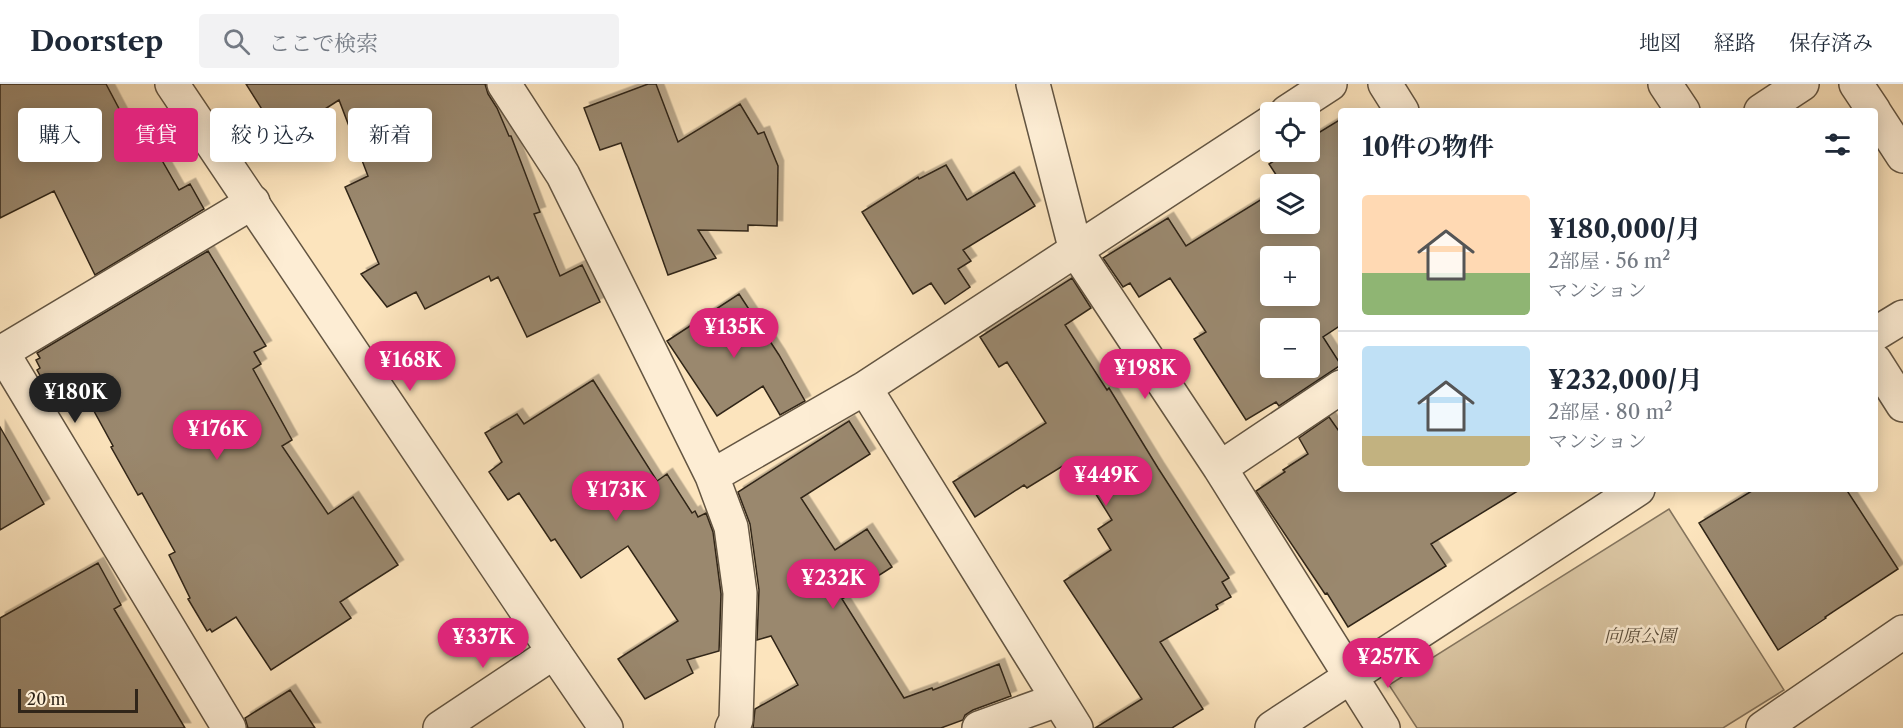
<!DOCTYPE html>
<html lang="ja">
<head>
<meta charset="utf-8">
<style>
	body { margin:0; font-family:"Libre Caslon Text","Noto Serif JP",serif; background:#f2f2f3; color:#1f2937; height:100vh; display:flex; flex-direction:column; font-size:22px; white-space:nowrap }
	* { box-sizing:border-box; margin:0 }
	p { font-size:20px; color:#747a83 }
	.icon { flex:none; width:33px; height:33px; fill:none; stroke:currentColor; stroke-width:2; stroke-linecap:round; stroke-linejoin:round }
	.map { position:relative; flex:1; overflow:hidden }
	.drawer { position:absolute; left:1338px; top:24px; width:540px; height:384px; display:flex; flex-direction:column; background:#fff; border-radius:6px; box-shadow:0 3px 15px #0003 }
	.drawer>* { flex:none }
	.hud { position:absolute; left:18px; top:24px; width:570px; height:54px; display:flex; gap:12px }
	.controls { position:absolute; left:1260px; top:18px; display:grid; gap:12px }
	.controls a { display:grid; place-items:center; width:60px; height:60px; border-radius:6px; background:#fff; box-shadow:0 3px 15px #0003; font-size:30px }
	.scale { position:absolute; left:18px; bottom:15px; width:120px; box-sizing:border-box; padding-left:6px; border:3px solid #302519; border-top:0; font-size:16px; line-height:21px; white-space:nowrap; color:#302519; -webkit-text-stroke:4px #fdedd4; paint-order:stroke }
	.price { position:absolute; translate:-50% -51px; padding:0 14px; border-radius:21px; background:#db2777; color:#fff; font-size:20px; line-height:39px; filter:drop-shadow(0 2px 3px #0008) }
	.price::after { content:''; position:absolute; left:50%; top:36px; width:18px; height:14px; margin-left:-9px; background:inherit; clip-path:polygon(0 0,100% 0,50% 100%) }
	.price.active { background:#222; color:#fff }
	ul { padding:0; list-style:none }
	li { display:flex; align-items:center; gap:18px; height:150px; padding:0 24px }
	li+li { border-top:2px solid #e0e1e3 }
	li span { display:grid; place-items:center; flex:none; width:168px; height:120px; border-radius:6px; color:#555 }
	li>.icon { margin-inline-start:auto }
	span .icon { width:72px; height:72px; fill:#fffc; stroke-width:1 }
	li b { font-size:26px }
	h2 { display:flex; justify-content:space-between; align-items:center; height:72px; padding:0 24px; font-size:26px }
	.chip { padding:0 21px; border-radius:6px; background:#fff; box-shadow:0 3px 15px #0003; font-size:21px; line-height:54px }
	.chip.active { background:#db2777; color:#fff }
	header { display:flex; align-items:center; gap:36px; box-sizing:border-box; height:84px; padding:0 30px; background:#fff; border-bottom:2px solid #e0e1e3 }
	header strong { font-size:28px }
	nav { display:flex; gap:33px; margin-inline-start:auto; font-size:21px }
	.search { width:420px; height:54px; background:#f2f2f3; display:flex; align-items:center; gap:15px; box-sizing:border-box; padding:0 21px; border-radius:6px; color:#747a83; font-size:22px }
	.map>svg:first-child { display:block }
	.green { fill:#d9c4a1; stroke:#84745d; stroke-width:1.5 }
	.building { fill:#9a886e; stroke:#302519; stroke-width:1.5; fill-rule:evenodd; filter:url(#shadow) }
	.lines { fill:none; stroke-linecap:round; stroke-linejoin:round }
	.minor-casing { stroke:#635542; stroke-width:36 }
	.tertiary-casing { stroke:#635542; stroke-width:36 }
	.minor { stroke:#fdedd4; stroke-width:33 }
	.tertiary { stroke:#fdedd4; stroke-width:33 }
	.labels { text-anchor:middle; stroke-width:5; stroke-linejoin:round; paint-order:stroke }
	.park-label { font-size:18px; font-style:italic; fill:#5a4d3b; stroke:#fdedd4 }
</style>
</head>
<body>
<header>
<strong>Doorstep</strong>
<div class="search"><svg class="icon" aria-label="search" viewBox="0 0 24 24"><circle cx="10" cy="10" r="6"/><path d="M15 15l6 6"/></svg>ここで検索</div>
<nav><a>地図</a><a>経路</a><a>保存済み</a></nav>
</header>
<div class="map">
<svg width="1903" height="644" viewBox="0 0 1903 644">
	<defs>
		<filter id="shadow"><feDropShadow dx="5.5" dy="-5.5" stdDeviation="0" flood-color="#0004"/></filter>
	</defs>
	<rect width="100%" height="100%" fill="#fce4bd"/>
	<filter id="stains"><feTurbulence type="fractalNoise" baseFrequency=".00333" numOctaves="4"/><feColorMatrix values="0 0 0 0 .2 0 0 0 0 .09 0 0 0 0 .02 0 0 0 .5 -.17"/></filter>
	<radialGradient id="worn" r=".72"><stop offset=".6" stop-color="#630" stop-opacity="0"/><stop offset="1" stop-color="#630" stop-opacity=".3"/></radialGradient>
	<path class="green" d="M1669 425 1784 606 1723 644H1417L1389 601Z"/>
	<path class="building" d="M0 0H106L133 51 144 45 179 106 190 100 204 125 95 191 54 107 0 134Z
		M246 0H485L488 10 497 24 509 52H511L540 128 534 130 560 192 582 181 600 218 527 253 498 193 491 197 489 192 425 225 416 208 387 223 361 190 379 180 345 103 368 92 339 16 280 54Z
		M648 0H656L678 58 740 20 758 50 764 48 778 82 777 142 748 141V147L698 146 716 174 668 191 621 59 600 66 584 24Z
		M1341 35V241L1323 253 1341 281 1279 322 1276 318 1246 336 1194 255 1206 248 1170 194 1139 213 1130 199 1123 203 1103 174 1168 134 1186 162 1270 110V140H1310V100H1282L1269 80 1288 68H1310V54ZM1270 172H1310V212H1270ZM1270 244H1310V284H1270Z
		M946 81 967 116 1014 88 1035 122 963 166 971 177 958 185 970 203 945 220 931 199 913 210 862 128 918 93 919 95Z
		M208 167 266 262 254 268 261 280 253 285 292 356 282 362 328 430 353 413 398 481 340 518 351 534 271 586 236 533 212 548 210 545 207 547 188 515 190 514 169 471 175 468 142 409 138 411 111 363 113 362 83 307 57 322 37 286 40 284 36 276 40 274 37 269Z
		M1072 194 1091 224 1065 241 1107 306 1109 304 1158 384 1229 494 1222 498 1231 513 1216 521 1218 525 1160 558 1203 625 1172 644H1095L1142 615 1064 497 1111 466 1098 445 1112 436 1074 375 1027 404 1024 401 975 433 953 398 1046 339 1007 278 999 283 980 253Z
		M739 210 779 271 805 317 780 331 763 302 717 332 667 257Z
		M593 296 657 397 667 390 692 429 695 427 698 433 706 429 713 448 721 510 719 567 687 576 693 589 645 615 618 575 678 537 628 462 581 494 555 455 551 457 519 409 508 416 489 388 502 378 485 349 517 330 524 340Z
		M1329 333 1341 350V405H1521L1431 460 1446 482 1348 543 1327 509 1325 510 1256 407 1285 388 1283 386 1308 370 1299 354Z
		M849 337 870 370 801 414 835 466 867 445 892 483 842 515 904 614 932 604 933 606 999 580 1011 612 973 626 965 631 963 636 941 644H753L755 625 798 601 771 552 757 556 759 506 750 440 738 408Z
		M0 343 44 420 0 446Z
		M1755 405H1846L1898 485 1825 533 1826 534 1778 566 1699 439Z
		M98 479 121 521 114 525 185 644H0V534Z
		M290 606 315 644H248L245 634Z"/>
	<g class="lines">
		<g class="minor-casing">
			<path id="minor" d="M504 0 563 91 712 392 731 443 740 509 736 636 732 644
				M1033 0 1076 167 1220 384 1383 644
				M1385 0 1402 27
				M1665 0 1683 27
				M1856 0 1874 27
				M1761 27 1802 0
				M1287 28 1330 0
				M1875 29 1903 72
				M1875 250 1903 233
				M1875 277 1903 321
				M865 304 1076 644
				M1220 384 1341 303
				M712 392 865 304 1270 39
				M229 644 2 268 253 118
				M440 644 554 568
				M979 644 1057 616
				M1272 644 1638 405
				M1763 644 1903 548"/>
		</g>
		<g class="tertiary-casing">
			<path id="tertiary" d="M172 0 554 568 606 644"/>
		</g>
		<use href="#minor" class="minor"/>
		<use href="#tertiary" class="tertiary"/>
	</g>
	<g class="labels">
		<g class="park-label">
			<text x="1640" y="558">向原公園</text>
		</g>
	</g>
	<rect width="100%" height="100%" filter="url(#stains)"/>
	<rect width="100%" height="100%" fill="url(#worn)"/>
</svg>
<div class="controls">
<a><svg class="icon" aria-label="locate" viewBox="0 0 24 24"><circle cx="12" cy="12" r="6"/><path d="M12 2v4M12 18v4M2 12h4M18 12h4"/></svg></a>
<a><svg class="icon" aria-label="layers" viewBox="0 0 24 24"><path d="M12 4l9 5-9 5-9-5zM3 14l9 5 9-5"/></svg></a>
<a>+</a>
<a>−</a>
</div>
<div class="scale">20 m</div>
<b class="price" style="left:734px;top:275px">¥135K</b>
<b class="price" style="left:410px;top:308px">¥168K</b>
<b class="price" style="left:1145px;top:316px">¥198K</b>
<b class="price active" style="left:75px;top:340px">¥180K</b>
<b class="price" style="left:217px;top:377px">¥176K</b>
<b class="price" style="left:1106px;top:423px">¥449K</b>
<b class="price" style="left:616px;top:438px">¥173K</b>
<b class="price" style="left:833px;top:526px">¥232K</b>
<b class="price" style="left:483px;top:585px">¥337K</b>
<b class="price" style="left:1388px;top:605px">¥257K</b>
<div class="hud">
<a class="chip">購入</a>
<a class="chip active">賃貸</a>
<a class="chip">絞り込み</a>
<a class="chip">新着</a>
</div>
<section class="drawer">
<h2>10件の物件<svg class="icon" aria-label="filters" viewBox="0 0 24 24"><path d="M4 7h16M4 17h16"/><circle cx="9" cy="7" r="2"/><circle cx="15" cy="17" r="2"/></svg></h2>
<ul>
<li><span style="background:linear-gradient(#ffd9b3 65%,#8fb573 0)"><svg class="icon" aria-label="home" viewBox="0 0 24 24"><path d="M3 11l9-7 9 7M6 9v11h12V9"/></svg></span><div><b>¥180,000/月</b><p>2部屋 · 56 m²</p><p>マンション</p></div></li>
<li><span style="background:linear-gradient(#bfe0f5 75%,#c2b280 0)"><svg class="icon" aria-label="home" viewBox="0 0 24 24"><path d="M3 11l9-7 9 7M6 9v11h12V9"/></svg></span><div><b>¥232,000/月</b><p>2部屋 · 80 m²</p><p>マンション</p></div></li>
</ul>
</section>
</div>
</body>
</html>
